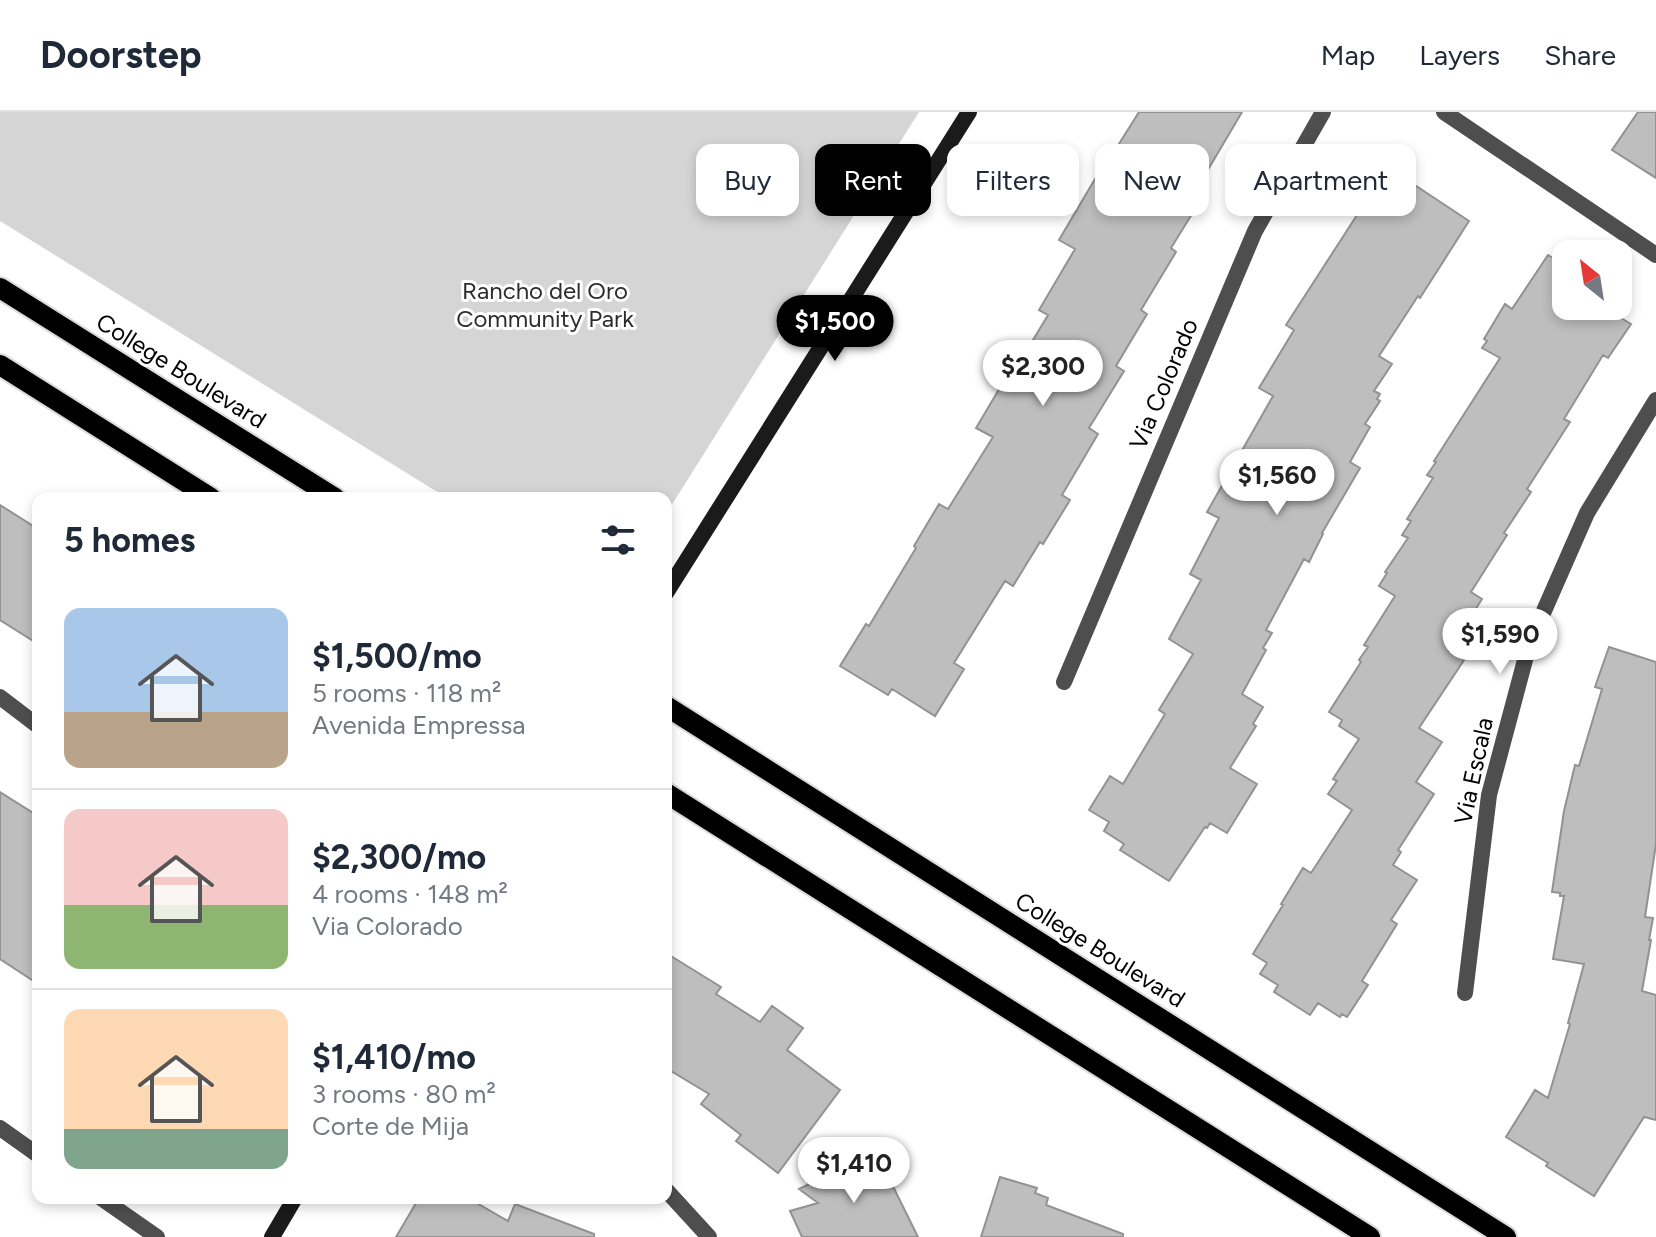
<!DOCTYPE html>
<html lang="en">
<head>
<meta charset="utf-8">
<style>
	body { margin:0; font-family:Figtree,sans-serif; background:#f6f6f7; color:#1f2937; height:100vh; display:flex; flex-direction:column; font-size:30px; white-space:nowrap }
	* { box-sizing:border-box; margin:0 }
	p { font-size:26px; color:#747a83 }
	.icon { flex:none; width:44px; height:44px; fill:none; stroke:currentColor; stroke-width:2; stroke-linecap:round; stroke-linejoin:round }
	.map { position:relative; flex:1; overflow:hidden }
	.details { position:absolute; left:32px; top:380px; width:640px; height:712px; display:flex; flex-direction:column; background:#fff; border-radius:16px; box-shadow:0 4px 12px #0003 }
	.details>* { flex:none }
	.hud { position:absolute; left:696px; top:32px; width:760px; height:72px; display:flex; gap:16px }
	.needle { width:52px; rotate:330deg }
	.tools { position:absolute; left:1552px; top:128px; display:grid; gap:16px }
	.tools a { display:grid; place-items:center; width:80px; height:80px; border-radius:16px; background:#fff; box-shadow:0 4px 12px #0003; font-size:40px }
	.price { position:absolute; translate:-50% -68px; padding:0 18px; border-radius:28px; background:#fff; color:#222; font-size:26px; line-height:52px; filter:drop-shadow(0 2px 4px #0008) }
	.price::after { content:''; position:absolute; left:50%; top:48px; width:24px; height:18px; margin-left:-12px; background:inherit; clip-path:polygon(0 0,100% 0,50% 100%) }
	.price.on { background:#000; color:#fff }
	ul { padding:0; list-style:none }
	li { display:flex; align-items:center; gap:24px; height:200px; padding:0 32px }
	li+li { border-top:2px solid #e0e1e3 }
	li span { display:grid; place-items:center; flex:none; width:224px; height:160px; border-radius:16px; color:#555 }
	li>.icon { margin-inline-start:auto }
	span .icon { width:96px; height:96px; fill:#fffc; stroke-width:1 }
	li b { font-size:34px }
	h2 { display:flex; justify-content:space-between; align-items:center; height:96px; padding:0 32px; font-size:34px }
	.pill { padding:0 28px; border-radius:16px; background:#fff; box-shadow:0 4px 12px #0003; font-size:28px; line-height:72px }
	.pill.on { background:#000; color:#fff }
	header { display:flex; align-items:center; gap:48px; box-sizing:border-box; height:112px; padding:0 40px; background:#fff; border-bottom:2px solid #e0e1e3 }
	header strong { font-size:38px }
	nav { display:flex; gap:44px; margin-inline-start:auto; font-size:28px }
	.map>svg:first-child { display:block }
	.green { fill:#d5d5d5 }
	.building { fill:#bebebe; stroke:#929292; stroke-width:2 }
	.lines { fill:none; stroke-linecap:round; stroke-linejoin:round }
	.primary-casing { stroke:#dbdbdb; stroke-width:24 }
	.street { stroke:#4e4e4e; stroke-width:16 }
	.secondary { stroke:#1b1b1b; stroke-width:16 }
	.primary { stroke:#000; stroke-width:20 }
	.labels { text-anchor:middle; stroke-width:6; stroke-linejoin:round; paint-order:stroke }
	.park-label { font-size:24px; fill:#2c2c2c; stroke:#fff }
	.street-label { font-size:24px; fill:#000; stroke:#fff }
</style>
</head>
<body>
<header>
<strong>Doorstep</strong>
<nav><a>Map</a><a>Layers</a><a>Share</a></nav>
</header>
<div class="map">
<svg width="1656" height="1125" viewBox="0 0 1656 1125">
	<rect width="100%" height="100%" fill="#fff"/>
	<path class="green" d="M0 0H919L666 402V386H447L0 109Z"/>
	<path class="building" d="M1139 0H1242L1189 90 1197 94 1171 136 1176 140 1141 198 1147 202 1116 254 1124 259 1089 316 1098 322 1062 383 1070 388 1043 432 1040 430 1013 474 1005 469 954 551 964 557 935 604 892 577 888 583 840 554 866 512 869 514 916 436 914 434 939 392 948 397 993 325 976 316 1001 274 1004 276 1048 203 1039 198 1075 137 1059 128 1105 50 1107 51Z
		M1638 0H1656V66L1612 38Z
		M1380 50 1469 109 1420 186 1418 184 1379 244 1392 252 1374 279 1380 282 1377 287 1380 289 1365 312 1370 315 1350 350 1360 356 1322 421 1323 422 1309 450 1304 447 1266 518 1272 521 1263 536 1266 538 1242 582 1263 595 1253 612 1256 614 1230 656 1257 672 1227 721 1210 711 1207 716 1205 715 1169 769 1120 738 1124 732 1104 719 1109 710 1089 698 1110 664 1123 672 1165 602 1159 598 1193 542 1169 527 1201 468 1190 462 1219 406 1207 400 1273 284 1259 276 1294 218 1286 213 1357 103 1349 98Z
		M1548 143 1566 154V194H1601L1631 212 1608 246 1603 243 1564 307 1570 310 1527 377 1531 380 1504 421 1507 423 1471 480 1482 487 1449 539 1464 548 1419 616 1442 630 1416 670 1434 682 1398 738 1401 740 1393 753 1417 768 1391 808 1397 812 1362 869 1368 873 1347 905 1342 902 1340 905 1318 891 1310 903 1274 880 1278 873 1260 862 1267 851 1253 842 1283 793 1281 792 1303 756 1311 761 1352 698 1328 682 1337 669 1333 667 1359 627 1339 614 1342 608 1329 600 1361 550 1359 548 1368 535 1364 533 1395 484 1379 474 1387 461 1385 460 1408 426 1402 423 1411 409 1407 407 1433 366 1427 363 1436 350 1434 349 1500 246 1482 236 1487 229 1484 227 1505 192 1512 197Z
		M0 393 38 417V532L0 508Z
		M1609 535 1656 550V732L1645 805 1653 806 1649 828H1651L1642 879 1656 883V1008L1644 1005 1594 1084 1546 1054 1548 1051 1506 1025 1535 978 1548 986 1570 912 1568 911 1584 852 1553 847 1564 784H1560V781L1552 780 1564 699 1575 653 1579 654 1602 577 1595 575Z
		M0 680 38 704V872L0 847Z
		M666 841 721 875 716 882 760 910 772 894 803 916 787 938 840 978 778 1061 736 1029 741 1023 701 992 709 982 666 956Z
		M876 1040 918 1125H802L790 1099 818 1091 799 1077Z
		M1000 1065 1037 1076 1035 1081 1048 1086 1046 1093 1123 1122V1125H981Z
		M419 1086H468L508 1109 515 1092 594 1122V1125H396Z"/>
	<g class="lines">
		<g class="primary-casing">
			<path id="primary" d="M0 176 335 386
				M0 253 211 386
				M666 594 1506 1125
				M666 681 1370 1125"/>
		</g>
		<path class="street" d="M1444 0 1656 143
			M1064 570 1255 119 1323 0
			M0 585 38 614
			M1465 881 1489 683 1529 533 1587 401 1656 288
			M0 1016 38 1043
			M666 1078 709 1125
			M101 1086 157 1125"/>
		<path class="secondary" d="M666 481 969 0
			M272 1125 295 1086"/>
		<use href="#primary" class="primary"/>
	</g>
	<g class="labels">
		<g class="park-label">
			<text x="545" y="187">Rancho del Oro<tspan x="545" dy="28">Community Park</tspan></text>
		</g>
		<g class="street-label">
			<text transform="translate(181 259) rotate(32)" y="8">College Boulevard</text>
			<text transform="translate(1164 272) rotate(-67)" y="8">Via Colorado</text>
			<text transform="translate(1474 659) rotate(-78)" y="8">Via Escala</text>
			<text transform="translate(1100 838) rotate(32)" y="8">College Boulevard</text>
		</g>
	</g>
</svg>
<div class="tools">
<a><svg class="needle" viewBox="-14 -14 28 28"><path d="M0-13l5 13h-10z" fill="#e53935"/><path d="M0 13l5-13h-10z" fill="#747a83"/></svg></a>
</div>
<b class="price on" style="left:835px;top:251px">$1,500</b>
<b class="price" style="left:1043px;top:296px">$2,300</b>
<b class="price" style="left:1277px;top:405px">$1,560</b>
<b class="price" style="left:1500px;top:564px">$1,590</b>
<b class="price" style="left:854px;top:1093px">$1,410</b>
<div class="hud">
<a class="pill">Buy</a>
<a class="pill on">Rent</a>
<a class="pill">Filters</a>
<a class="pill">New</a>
<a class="pill">Apartment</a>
</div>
<section class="details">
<h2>5 homes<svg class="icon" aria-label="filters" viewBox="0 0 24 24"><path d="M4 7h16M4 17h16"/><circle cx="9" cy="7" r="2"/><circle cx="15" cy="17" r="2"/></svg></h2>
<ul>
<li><span style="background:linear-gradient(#a9c7e8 65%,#b9a48a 0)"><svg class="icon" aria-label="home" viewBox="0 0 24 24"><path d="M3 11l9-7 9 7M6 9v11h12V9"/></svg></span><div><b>$1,500/mo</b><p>5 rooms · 118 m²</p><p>Avenida Empressa</p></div></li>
<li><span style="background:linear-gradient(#f6c9c9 60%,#8fb573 0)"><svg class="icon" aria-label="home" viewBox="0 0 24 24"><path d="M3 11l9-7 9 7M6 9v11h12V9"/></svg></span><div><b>$2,300/mo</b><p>4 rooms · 148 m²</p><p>Via Colorado</p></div></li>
<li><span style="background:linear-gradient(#ffd9b3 75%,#7fa58c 0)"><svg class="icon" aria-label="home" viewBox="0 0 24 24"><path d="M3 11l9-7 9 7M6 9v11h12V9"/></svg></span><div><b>$1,410/mo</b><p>3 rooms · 80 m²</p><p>Corte de Mija</p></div></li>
</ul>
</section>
</div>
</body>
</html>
